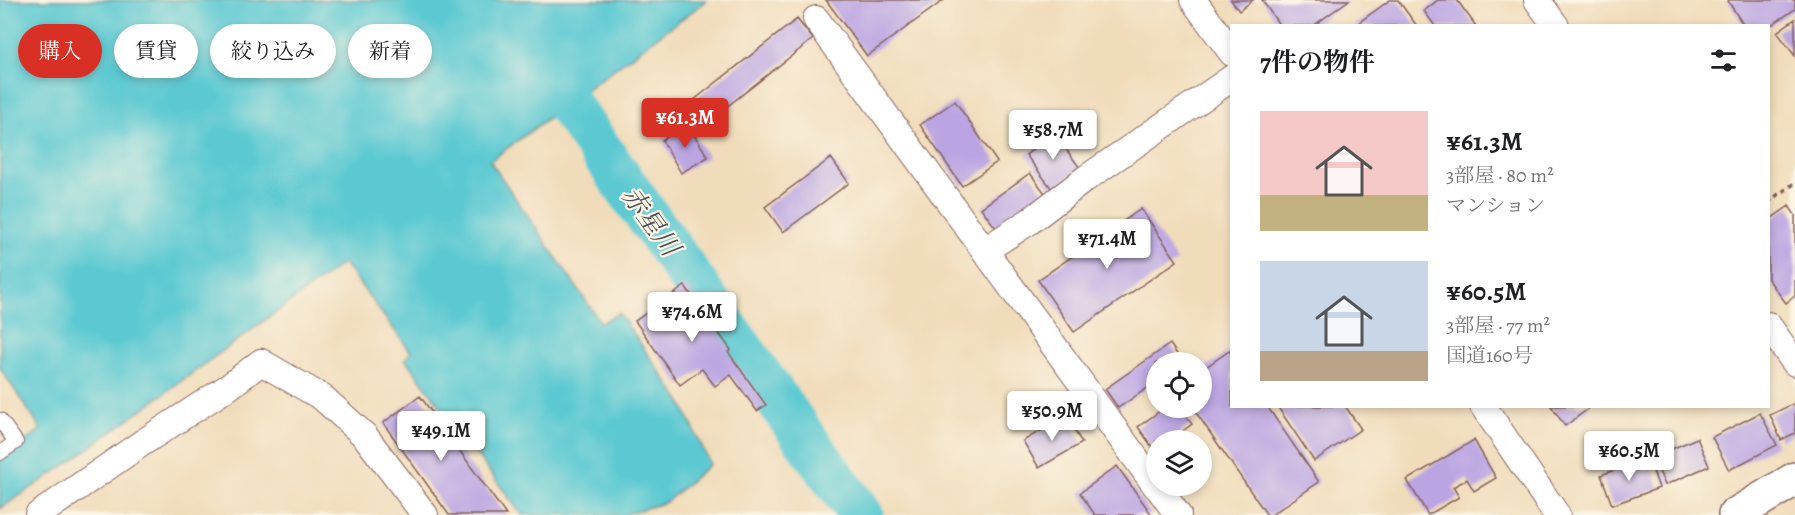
<!DOCTYPE html>
<html lang="ja">
<head>
<meta charset="utf-8">
<style>
	body { margin:0; font-family:Alegreya,"Noto Serif JP",serif; background:#f6f6f6; color:#202124; height:100vh; display:flex; flex-direction:column; font-size:22px; white-space:nowrap }
	* { box-sizing:border-box; margin:0 }
	p { font-size:20px; color:#757577 }
	.icon { flex:none; width:33px; height:33px; fill:none; stroke:currentColor; stroke-width:2; stroke-linecap:round; stroke-linejoin:round }
	.map { position:relative; flex:1; overflow:hidden }
	.panel { position:absolute; left:1230px; top:24px; width:540px; height:384px; display:flex; flex-direction:column; background:#fff; border-radius:0px; box-shadow:0 3px 9px #0003 }
	.panel>* { flex:none }
	.hud { position:absolute; left:18px; top:24px; width:570px; height:54px; display:flex; gap:12px }
	.buttons { position:absolute; left:1146px; top:352px; display:grid; gap:12px }
	.buttons a { display:grid; place-items:center; width:66px; height:66px; border-radius:50%; background:#fff; box-shadow:0 3px 9px #0003; font-size:30px }
	.price { position:absolute; translate:-50% -51px; padding:0 14px; border-radius:6px; background:#fff; color:#222; font-size:20px; line-height:39px; filter:drop-shadow(0 2px 3px #0008) }
	.price::after { content:''; position:absolute; left:50%; top:36px; width:18px; height:14px; margin-left:-9px; background:inherit; clip-path:polygon(0 0,100% 0,50% 100%) }
	.price.current { background:#d93025; color:#fff }
	ul { padding:0; list-style:none }
	li { display:flex; align-items:center; gap:18px; height:150px; padding:0 30px }
	li span { display:grid; place-items:center; flex:none; width:168px; height:120px; border-radius:0px; color:#555 }
	li>.icon { margin-inline-start:auto }
	span .icon { width:72px; height:72px; fill:#fffc; stroke-width:1 }
	li b { font-size:26px }
	h2 { display:flex; justify-content:space-between; align-items:center; height:72px; padding:0 30px; font-size:26px }
	.chip { padding:0 21px; border-radius:27px; background:#fff; box-shadow:0 3px 9px #0003; font-size:21px; line-height:54px }
	.chip.current { background:#d93025; color:#fff }
	.map>svg:first-child { display:block }
	.water { fill:#5cc9d2; stroke:#53747e; stroke-width:1.5 }
	.lines { fill:none; stroke-linecap:round; stroke-linejoin:round }
	.river { stroke:#5cc9d2; stroke-width:45 }
	.building { fill:#baa4e2 }
	.service-casing { stroke:#84615d; stroke-width:16 }
	.minor-casing { stroke:#84615d; stroke-width:28 }
	.trunk-casing { stroke:#84615d; stroke-width:36 }
	.path { stroke:#84615d; stroke-width:4; stroke-dasharray:4.5 4.5; stroke-linecap:butt }
	.service { stroke:#fff; stroke-width:14 }
	.minor { stroke:#fff; stroke-width:26 }
	.trunk { stroke:#fff; stroke-width:33 }
	.labels { text-anchor:middle; stroke-width:4.5; stroke-linejoin:round; paint-order:stroke }
	.water-label { font-size:26px; font-style:italic; fill:#4f525d; stroke:#fcf5e5 }
</style>
</head>
<body>
<div class="map">
<svg width="1795" height="515" viewBox="0 0 1795 515">
	<rect width="100%" height="100%" fill="#fcf5e5"/>
	<filter id="ink" filterUnits="userSpaceOnUse"><feTurbulence type="fractalNoise" baseFrequency=".0167" numOctaves="2"/><feDisplacementMap in="SourceGraphic" scale="12" xChannelSelector="R" yChannelSelector="G"/><feConvolveMatrix kernelMatrix="1 2 1 2 8 2 1 2 1" color-interpolation-filters="sRGB"/></filter>
	<filter id="wash" filterUnits="userSpaceOnUse"><feTurbulence type="fractalNoise" baseFrequency=".008" numOctaves="4" result="noise"/><feDisplacementMap in="SourceGraphic" scale="24" xChannelSelector="R" yChannelSelector="G"/><feGaussianBlur stdDeviation="1.35" result="paint"/><feColorMatrix in="noise" values="0 0 0 0 0 0 0 0 0 0 0 0 0 0 0 0 0 1.4 0 .05"/><feComposite in="paint" operator="in"/></filter>
	<g filter="url(#wash)">
		<rect width="100%" height="100%" fill="#f0dcba"/>
		<path class="water" d="M0 0H707L490 161 601 323 619 313 681 402 710 464 666 502 623 515H522L405 359 411 352 344 263 74 459 0 509V460L41 429 0 368Z"/>
		<g class="lines">
			<path class="river" d="M567 103 798 429 861 515"/>
		</g>
		<g id="blocks">
			<path class="building" d="M826 0H944L867 56Z
				M1231 0H1253L1239 11Z
				M1262 0H1349L1313 26H1280Z
				M1390 0H1398L1417 26H1354Z
				M1438 0H1457L1476 26H1435L1424 11Z
				M1729 0H1795V9L1770 26H1744L1728 1Z
				M797 19 813 39 701 127 685 107Z
				M1795 19V56L1777 32Z
				M955 101 997 162 962 186 920 125Z
				M688 125 708 157 681 173 662 140Z
				M1054 133 1080 168 1052 189 1026 155Z
				M831 158 849 183 783 232 765 207Z
				M1030 173 1047 196 998 231 981 208Z
				M1789 206 1795 215V296L1786 303 1768 279V221Z
				M1141 209 1177 261 1074 332 1038 280Z
				M685 286 731 350 728 352 766 405 757 411 731 375 715 386 702 369 680 385 635 321Z
				M1170 344 1183 363H1156V382L1118 408 1105 389Z
				M1229 351 1232 354V406H1267L1319 482 1271 515H1267L1193 408H1202V370Z
				M420 396 506 515H449L383 423Z
				M1795 403V433L1781 440 1770 415Z
				M1277 406H1345L1361 429 1314 461Z
				M1551 406H1592L1565 426Z
				M1164 408H1180L1192 424 1169 441H1156V450L1155 451 1138 427Z
				M1760 413 1777 445 1729 470 1712 437Z
				M1066 416 1082 443 1039 468 1023 441Z
				M1697 438 1709 466 1665 485 1653 457Z
				M1474 440 1496 478 1474 491 1467 479 1453 487 1459 497 1428 515 1407 480Z
				M1642 460 1645 471 1652 468 1659 488 1612 505 1601 475Z
				M1117 466 1152 515H1095L1080 493Z"/>
		</g>
	</g>
	<g filter="url(#ink)">
		<use href="#blocks" fill-opacity="0" stroke="#84615d" stroke-width="1.5"/>
		<g class="lines">
			<g class="service-casing">
				<path id="service" d="M0 420 16 442 0 453"/>
			</g>
			<g class="minor-casing">
				<path id="minor" d="M1193 0 1232 53
					M1537 0 1556 26
					M816 19 1156 486
					M985 250 1030 221 1085 179 1232 78
					M1768 325 1795 363
					M1483 406 1557 515
					M1157 486 1178 515
					M38 515 142 443 230 386 261 362 323 398 365 436 425 515"/>
			</g>
			<g class="trunk-casing">
				<path id="trunk" d="M1735 515 1795 479"/>
			</g>
			<path class="path" d="M1768 202 1795 183"/>
			<use href="#service" class="service"/>
			<use href="#minor" class="minor"/>
			<use href="#trunk" class="trunk"/>
		</g>
	</g>
	<g class="labels">
		<g class="water-label">
			<text transform="translate(651 221) rotate(54)" y="9">赤星川</text>
		</g>
	</g>
</svg>
<div class="buttons">
<a><svg class="icon" aria-label="locate" viewBox="0 0 24 24"><circle cx="12" cy="12" r="6"/><path d="M12 2v4M12 18v4M2 12h4M18 12h4"/></svg></a>
<a><svg class="icon" aria-label="layers" viewBox="0 0 24 24"><path d="M12 4l9 5-9 5-9-5zM3 14l9 5 9-5"/></svg></a>
</div>
<b class="price current" style="left:685px;top:149px">¥61.3M</b>
<b class="price" style="left:1053px;top:161px">¥58.7M</b>
<b class="price" style="left:1107px;top:270px">¥71.4M</b>
<b class="price" style="left:692px;top:343px">¥74.6M</b>
<b class="price" style="left:1052px;top:442px">¥50.9M</b>
<b class="price" style="left:441px;top:462px">¥49.1M</b>
<b class="price" style="left:1629px;top:482px">¥60.5M</b>
<div class="hud">
<a class="chip current">購入</a>
<a class="chip">賃貸</a>
<a class="chip">絞り込み</a>
<a class="chip">新着</a>
</div>
<section class="panel">
<h2>7件の物件<svg class="icon" aria-label="filters" viewBox="0 0 24 24"><path d="M4 7h16M4 17h16"/><circle cx="9" cy="7" r="2"/><circle cx="15" cy="17" r="2"/></svg></h2>
<ul>
<li><span style="background:linear-gradient(#f6c9c9 70%,#c2b280 0)"><svg class="icon" aria-label="home" viewBox="0 0 24 24"><path d="M3 11l9-7 9 7M6 9v11h12V9"/></svg></span><div><b>¥61.3M</b><p>3部屋 · 80 m²</p><p>マンション</p></div></li>
<li><span style="background:linear-gradient(#c9d6e8 75%,#b9a48a 0)"><svg class="icon" aria-label="home" viewBox="0 0 24 24"><path d="M3 11l9-7 9 7M6 9v11h12V9"/></svg></span><div><b>¥60.5M</b><p>3部屋 · 77 m²</p><p>国道160号</p></div></li>
</ul>
</section>
</div>
</body>
</html>
